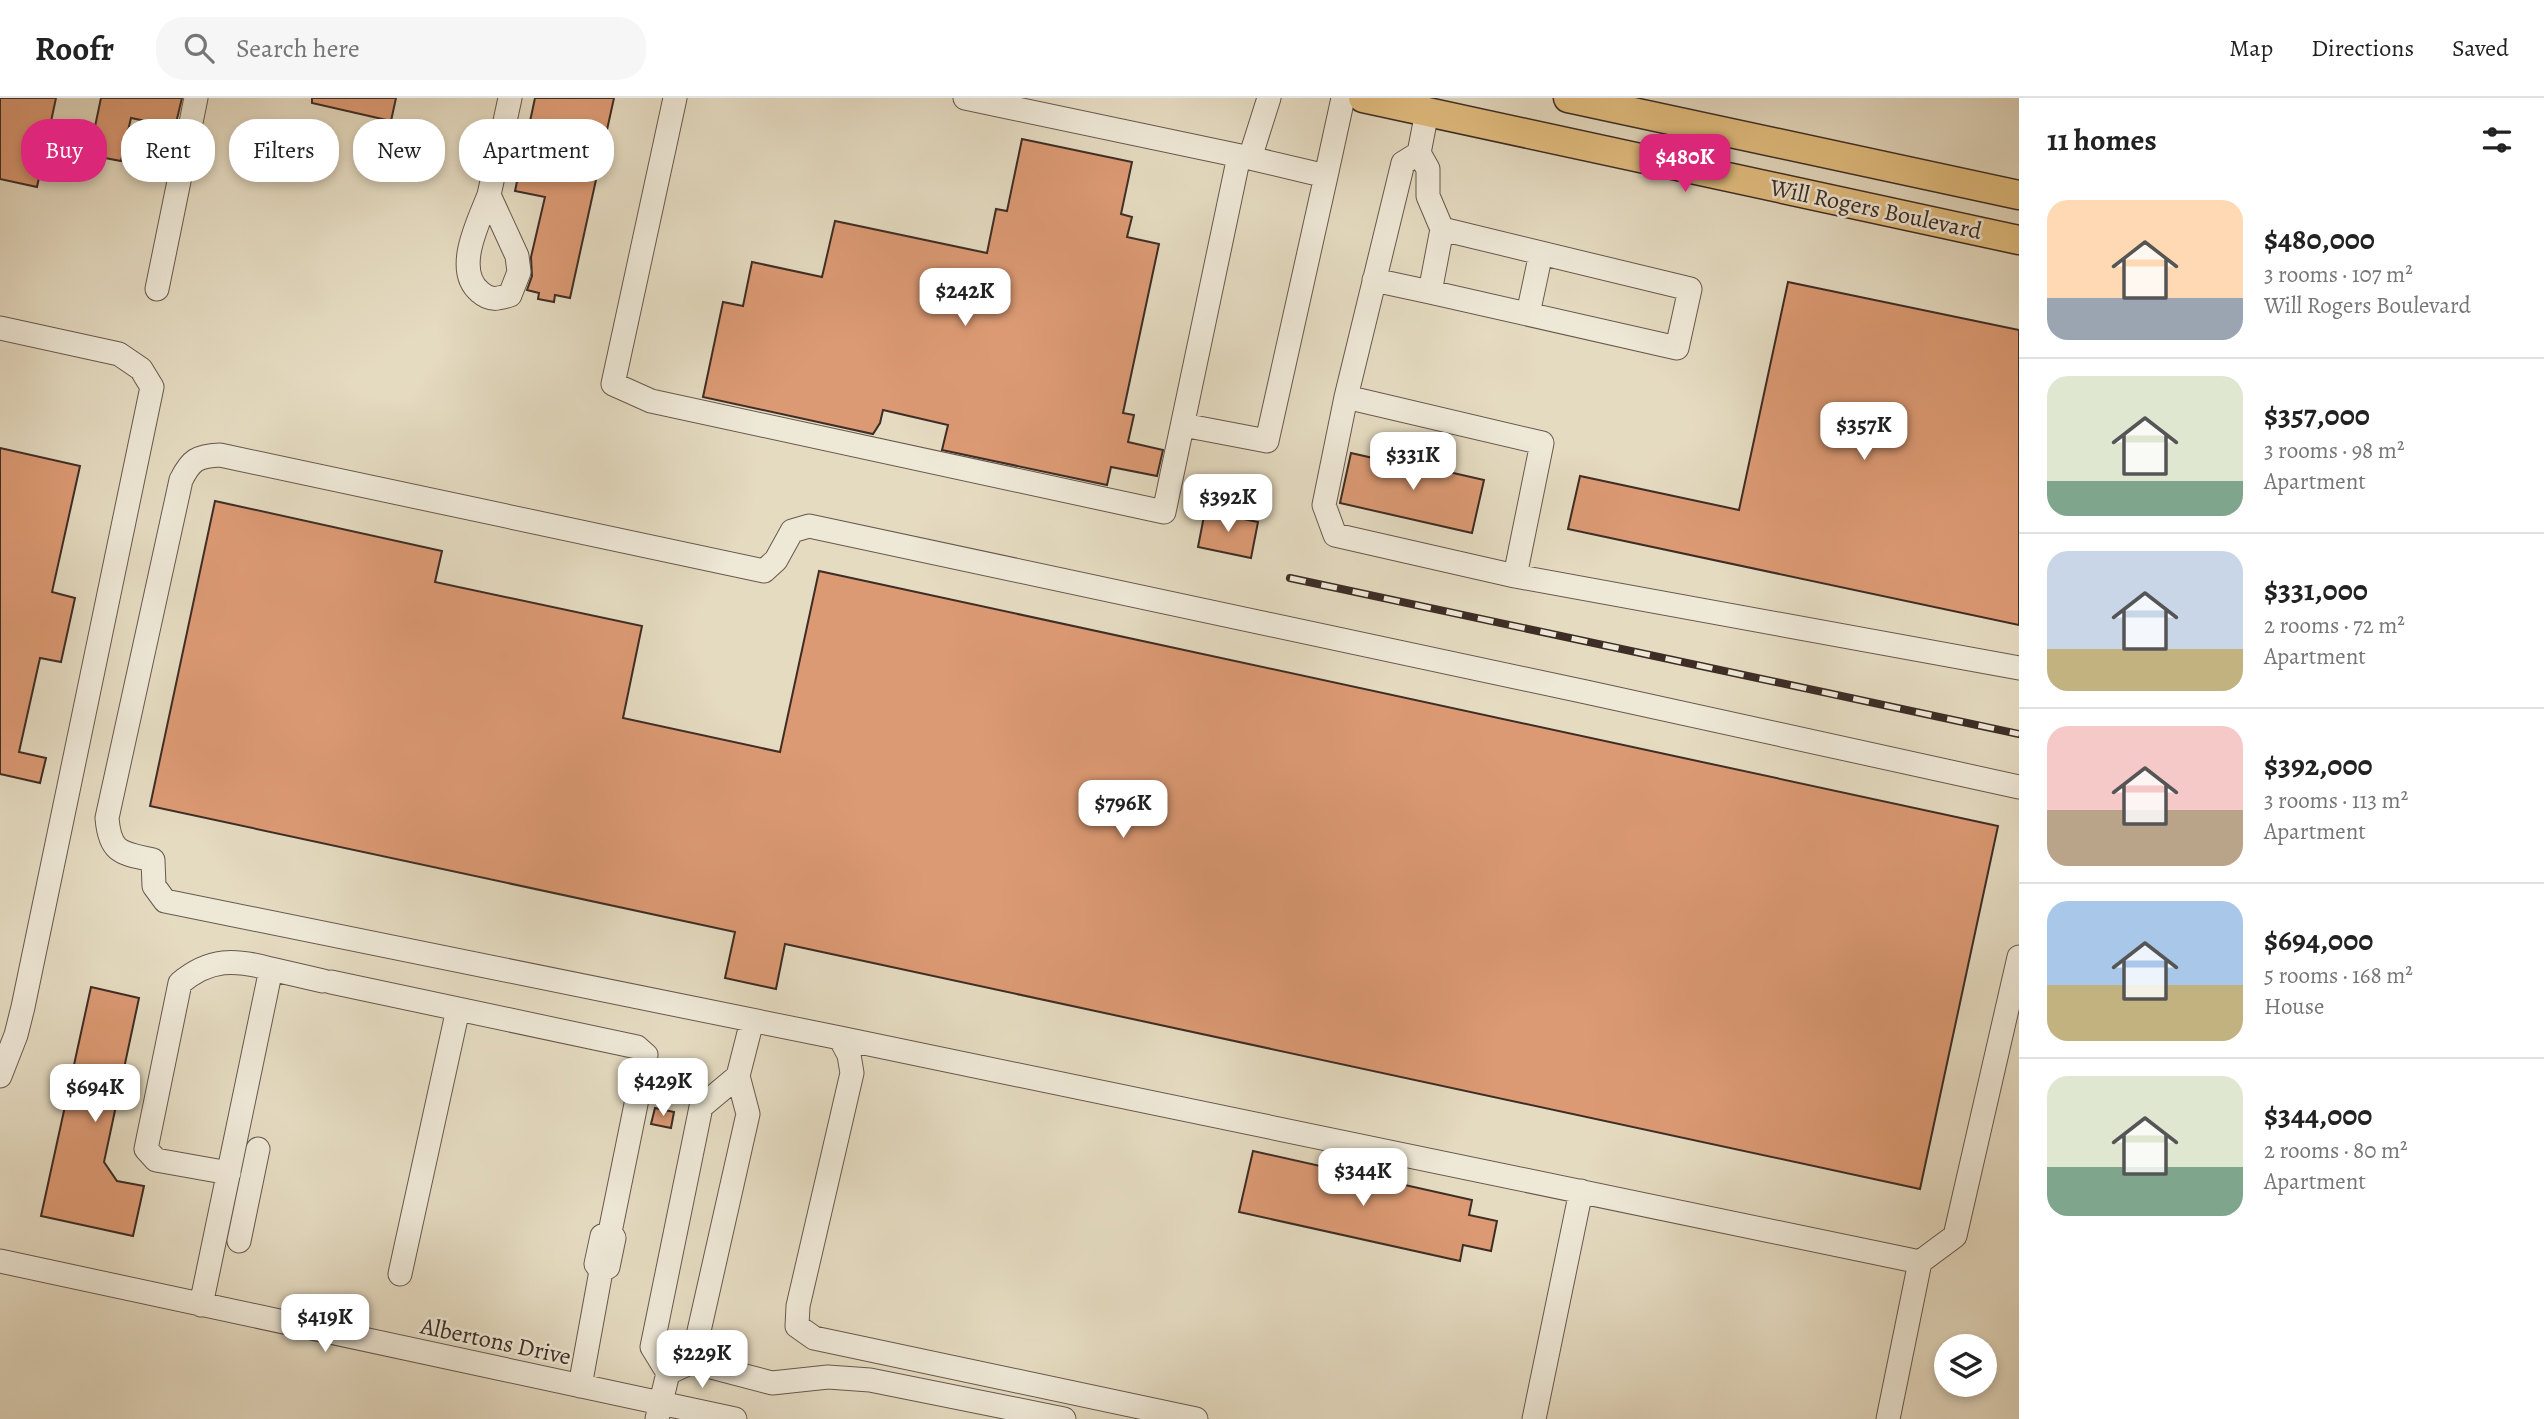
<!DOCTYPE html>
<html lang="en">
<head>
<meta charset="utf-8">
<style>
	body { margin:0; font-family:Alegreya,serif; background:#f6f6f6; color:#222; height:100vh; display:flex; flex-direction:column; font-size:26px; white-space:nowrap }
	* { box-sizing:border-box; margin:0 }
	p { font-size:23px; color:#767676 }
	.icon { flex:none; width:38px; height:38px; fill:none; stroke:currentColor; stroke-width:2; stroke-linecap:round; stroke-linejoin:round }
	.map { position:relative; flex:1; overflow:hidden }
	.drawer { display:flex; flex-direction:column; background:#fff; width:525px }
	.drawer>* { flex:none }
	.hud { position:absolute; left:21px; top:21px; width:665px; height:63px; display:flex; gap:14px }
	.tools { position:absolute; left:1934px; top:1236px; display:grid; gap:14px }
	.tools a { display:grid; place-items:center; width:63px; height:63px; border-radius:50%; background:#fff; box-shadow:0 4px 10px #0003; font-size:35px }
	.price { position:absolute; translate:-50% -60px; padding:0 16px; border-radius:14px; background:#fff; color:#222; font-size:23px; line-height:46px; filter:drop-shadow(0 2px 4px #0008) }
	.price::after { content:''; position:absolute; left:50%; top:42px; width:21px; height:16px; margin-left:-10px; background:inherit; clip-path:polygon(0 0,100% 0,50% 100%) }
	.price.on { background:#db2777; color:#fff }
	ul { padding:0; list-style:none }
	li { display:flex; align-items:center; gap:21px; height:175px; padding:0 28px }
	li+li { border-top:2px solid #e0e0e0 }
	li span { display:grid; place-items:center; flex:none; width:196px; height:140px; border-radius:21px; color:#555 }
	li>.icon { margin-inline-start:auto }
	span .icon { width:84px; height:84px; fill:#fffc; stroke-width:1 }
	li b { font-size:30px }
	h2 { display:flex; justify-content:space-between; align-items:center; height:84px; padding:0 28px; font-size:30px }
	.chip { padding:0 24px; border-radius:28px; background:#fff; box-shadow:0 4px 10px #0003; font-size:24px; line-height:63px }
	.chip.on { background:#db2777; color:#fff }
	header { display:flex; align-items:center; gap:42px; box-sizing:border-box; height:98px; padding:0 35px; background:#fff; border-bottom:2px solid #e0e0e0 }
	header strong { font-size:33px }
	nav { display:flex; gap:38px; margin-inline-start:auto; font-size:24px }
	.search { width:490px; height:63px; background:#f6f6f6; display:flex; align-items:center; gap:18px; box-sizing:border-box; padding:0 24px; border-radius:28px; color:#767676; font-size:26px }
	main { display:flex; flex:1; min-height:0 }
	.map>svg:first-child { display:block }
	.building { fill:#dc9a74; stroke:#3d2d26; stroke-width:2 }
	.lines { fill:none; stroke-linecap:round; stroke-linejoin:round }
	.minor-casing { stroke:#67584d; stroke-width:25 }
	.major-casing { stroke:#3d2d26; stroke-width:31 }
	.minor { stroke:#eee8d7; stroke-width:23 }
	.major { stroke:#e2be80; stroke-width:28 }
	.rail-casing { stroke:#3d2d26; stroke-width:8 }
	.rail { stroke:#eee8d7; stroke-width:5; stroke-dasharray:16; stroke-linecap:butt }
	.labels { text-anchor:middle; stroke-width:5; stroke-linejoin:round; paint-order:stroke }
	.street-label { font-size:24px; fill:#3d2d26; stroke:#eee8d7 }
</style>
</head>
<body>
<header>
<strong>Roofr</strong>
<div class="search"><svg class="icon" aria-label="search" viewBox="0 0 24 24"><circle cx="10" cy="10" r="6"/><path d="M15 15l6 6"/></svg>Search here</div>
<nav><a>Map</a><a>Directions</a><a>Saved</a></nav>
</header>
<main>
<div class="map">
<svg width="2019" height="1321" viewBox="0 0 2019 1321">
	<rect width="100%" height="100%" fill="#e5dbc1"/>
	<filter id="stains"><feTurbulence type="fractalNoise" baseFrequency=".00286" numOctaves="4"/><feColorMatrix values="0 0 0 0 .2 0 0 0 0 .09 0 0 0 0 .02 0 0 0 .5 -.17"/></filter>
	<radialGradient id="worn" r=".72"><stop offset=".6" stop-color="#630" stop-opacity="0"/><stop offset="1" stop-color="#630" stop-opacity=".3"/></radialGradient>
	<path class="building" d="M0 0H56L37 89 0 81Z
		M101 0H182L175 29 131 20 121 63 89 57Z
		M312 0H396L391 23 312 5Z
		M535 0H614L570 200 555 197 554 204 538 201 539 195 527 192 532 178 531 159 545 99 515 93Z
		M1022 41 1132 64 1121 116 1132 119 1127 139 1159 146 1123 315 1134 317 1128 344 1163 352 1157 378 1111 369 1107 387 942 352 948 327 883 312 880 325 873 336 703 299 723 204 743 208 752 164 822 179 835 123 987 155 996 111 1007 113Z
		M1788 184 2019 232V527L1568 431 1580 378 1739 412Z
		M0 350 80 368 52 494 75 500 61 564 40 560 19 654 46 660 40 685 0 676Z
		M1351 355 1382 362 1383 359 1484 382 1472 435 1340 405Z
		M215 403 442 453 435 484 642 528 623 620 780 654 819 473 1998 728 1920 1091 785 846 776 891 725 880 735 834 150 708Z
		M1205 413 1258 424 1251 460 1198 449Z
		M91 889 139 900 104 1064 117 1083 144 1088 133 1138 41 1118Z
		M655 1010 674 1014 671 1030 651 1026Z
		M1253 1053 1472 1102 1469 1117 1497 1123 1491 1153 1463 1147 1460 1163 1239 1114Z"/>
	<g class="lines">
		<g class="minor-casing">
			<path id="minor" d="M675 0 613 286 651 303 1164 414 1239 58
				M965 0 1250 60 1269 0
				M1427 14 1419 55 1428 71V98L1442 131 1430 194 1677 250 1690 191 1442 131
				M1419 55 1403 65 1346 299 1324 407 1335 437 1515 478 2019 570
				M1250 60 1326 78 1343 0
				M489 97 517 158 519 174 510 197C498 201 490 203 480 194 453 172 479 123 489 97Z
				M489 97 510 0
				M1374 182 1430 194
				M157 191 196 0
				M1528 216 1541 155
				M0 230 119 256 141 271 152 289 23 909 16 937 0 978
				M1346 299 1542 345 1515 478
				M1183 327 1267 343 1326 78
				M331 884 637 949 646 957 610 1134
				M840 940 1920 1164
				M738 978 752 923
				M229 1075 156 1062 146 1051 180 885C210 860 235 861 271 871
				M239 1143 258 1051
				M0 1163 735 1321
				M400 1176 458 911
				M201 1207 271 871 323 883
				M692 1264 772 1285 828 1279 870 1282 1064 1321
				M580 1288 601 1173 608 1169 614 1140 610 1134 602 1138 596 1166 601 1173
				M657 1321 668 1275 652 1249 701 1009 738 978 748 1016 692 1264 668 1275
				M1196 1321 814 1240 797 1228 798 1208 852 975 849 957 840 940 165 803 154 788 153 762C122 755 110 756 107 720L181 382C191 362 197 358 220 357L764 473 776 462 792 433 809 428 1586 594 2019 689
				M1534 1321 1581 1093
				M1888 1321 1920 1164 1955 1138 2019 859"/>
		</g>
		<g class="major-casing">
			<path id="major" d="M1363 0 2019 142
				M1568 0 2019 97"/>
		</g>
		<use href="#minor" class="minor"/>
		<use href="#major" class="major"/>
		<g class="rail-casing">
			<path id="rail" d="M1290 480 2019 636"/>
		</g>
		<use href="#rail" class="rail"/>
	</g>
	<g class="labels">
		<g class="street-label">
			<text transform="translate(1876 111) rotate(12)" y="8">Will Rogers Boulevard</text>
			<text transform="translate(496 1243) rotate(12)" y="8">Albertons Drive</text>
		</g>
	</g>
	<rect width="100%" height="100%" filter="url(#stains)"/>
	<rect width="100%" height="100%" fill="url(#worn)"/>
</svg>
<div class="tools">
<a><svg class="icon" aria-label="layers" viewBox="0 0 24 24"><path d="M12 4l9 5-9 5-9-5zM3 14l9 5 9-5"/></svg></a>
</div>
<b class="price on" style="left:1685px;top:96px">$480K</b>
<b class="price" style="left:965px;top:230px">$242K</b>
<b class="price" style="left:1864px;top:364px">$357K</b>
<b class="price" style="left:1413px;top:394px">$331K</b>
<b class="price" style="left:1228px;top:436px">$392K</b>
<b class="price" style="left:1123px;top:742px">$796K</b>
<b class="price" style="left:663px;top:1020px">$429K</b>
<b class="price" style="left:95px;top:1026px">$694K</b>
<b class="price" style="left:1363px;top:1110px">$344K</b>
<b class="price" style="left:325px;top:1256px">$419K</b>
<b class="price" style="left:702px;top:1292px">$229K</b>
<div class="hud">
<a class="chip on">Buy</a>
<a class="chip">Rent</a>
<a class="chip">Filters</a>
<a class="chip">New</a>
<a class="chip">Apartment</a>
</div>
</div>
<section class="drawer">
<h2>11 homes<svg class="icon" aria-label="filters" viewBox="0 0 24 24"><path d="M4 7h16M4 17h16"/><circle cx="9" cy="7" r="2"/><circle cx="15" cy="17" r="2"/></svg></h2>
<ul>
<li><span style="background:linear-gradient(#ffd9b3 70%,#9aa5b1 0)"><svg class="icon" aria-label="home" viewBox="0 0 24 24"><path d="M3 11l9-7 9 7M6 9v11h12V9"/></svg></span><div><b>$480,000</b><p>3 rooms · 107 m²</p><p>Will Rogers Boulevard</p></div></li>
<li><span style="background:linear-gradient(#dfe7d0 75%,#7fa58c 0)"><svg class="icon" aria-label="home" viewBox="0 0 24 24"><path d="M3 11l9-7 9 7M6 9v11h12V9"/></svg></span><div><b>$357,000</b><p>3 rooms · 98 m²</p><p>Apartment</p></div></li>
<li><span style="background:linear-gradient(#c9d6e8 70%,#c2b280 0)"><svg class="icon" aria-label="home" viewBox="0 0 24 24"><path d="M3 11l9-7 9 7M6 9v11h12V9"/></svg></span><div><b>$331,000</b><p>2 rooms · 72 m²</p><p>Apartment</p></div></li>
<li><span style="background:linear-gradient(#f6c9c9 60%,#b9a48a 0)"><svg class="icon" aria-label="home" viewBox="0 0 24 24"><path d="M3 11l9-7 9 7M6 9v11h12V9"/></svg></span><div><b>$392,000</b><p>3 rooms · 113 m²</p><p>Apartment</p></div></li>
<li><span style="background:linear-gradient(#a9c7e8 60%,#c2b280 0)"><svg class="icon" aria-label="home" viewBox="0 0 24 24"><path d="M3 11l9-7 9 7M6 9v11h12V9"/></svg></span><div><b>$694,000</b><p>5 rooms · 168 m²</p><p>House</p></div></li>
<li><span style="background:linear-gradient(#dfe7d0 65%,#7fa58c 0)"><svg class="icon" aria-label="home" viewBox="0 0 24 24"><path d="M3 11l9-7 9 7M6 9v11h12V9"/></svg></span><div><b>$344,000</b><p>2 rooms · 80 m²</p><p>Apartment</p></div></li>
</ul>
</section>
</main>
</body>
</html>
